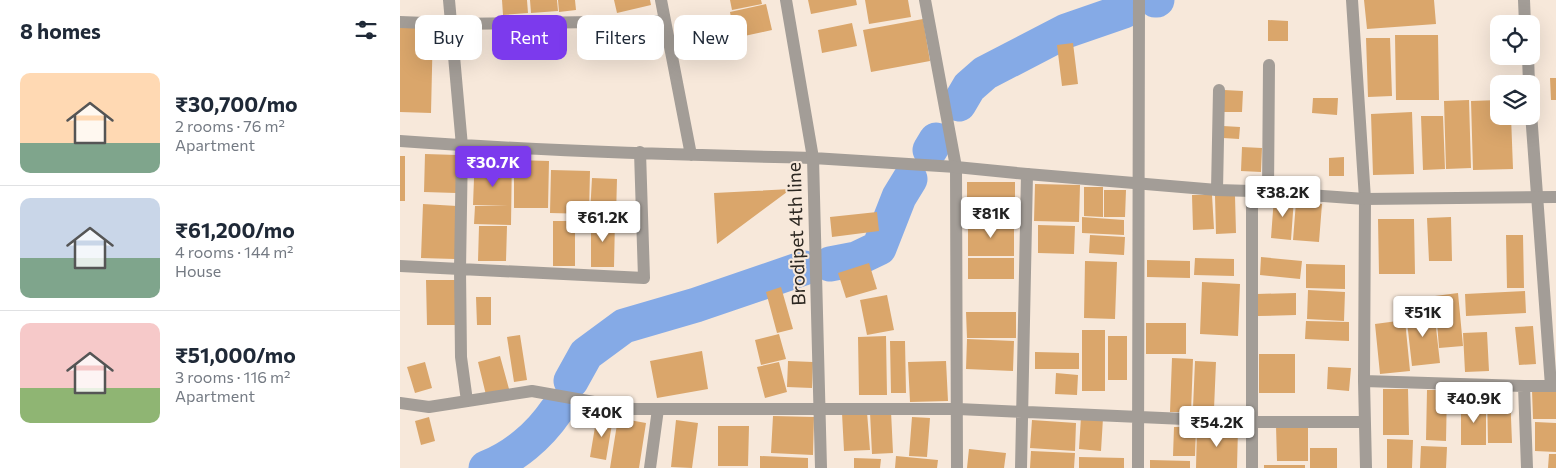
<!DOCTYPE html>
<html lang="en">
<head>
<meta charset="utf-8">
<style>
	body { margin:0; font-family:Commissioner,sans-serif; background:#f2f2f3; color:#1f2937; height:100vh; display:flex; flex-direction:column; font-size:19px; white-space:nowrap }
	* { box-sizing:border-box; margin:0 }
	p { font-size:16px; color:#747a83 }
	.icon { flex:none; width:28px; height:28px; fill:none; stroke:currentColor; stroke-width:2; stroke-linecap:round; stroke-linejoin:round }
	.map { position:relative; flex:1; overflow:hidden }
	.panel { display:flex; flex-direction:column; background:#fff; width:400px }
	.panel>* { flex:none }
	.hud { position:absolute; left:15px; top:15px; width:475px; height:45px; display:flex; gap:10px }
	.fabs { position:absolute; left:1090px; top:15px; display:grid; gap:10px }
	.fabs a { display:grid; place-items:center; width:50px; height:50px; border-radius:10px; background:#fff; box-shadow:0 5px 20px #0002; font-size:25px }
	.price { position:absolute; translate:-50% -42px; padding:0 11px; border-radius:5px; background:#fff; color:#222; font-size:16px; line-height:32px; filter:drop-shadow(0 1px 2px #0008) }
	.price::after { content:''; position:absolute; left:50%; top:30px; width:15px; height:11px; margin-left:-8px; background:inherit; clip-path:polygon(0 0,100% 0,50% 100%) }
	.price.on { background:#7c3aed; color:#fff }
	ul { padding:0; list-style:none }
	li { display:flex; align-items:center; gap:15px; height:125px; padding:0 20px }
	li+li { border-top:1px solid #e0e1e3 }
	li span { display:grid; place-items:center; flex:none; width:140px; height:100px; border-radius:10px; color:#555 }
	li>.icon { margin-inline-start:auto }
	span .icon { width:60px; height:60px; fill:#fffc; stroke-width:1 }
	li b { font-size:21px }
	h2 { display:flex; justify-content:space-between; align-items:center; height:60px; padding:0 20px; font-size:21px }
	.tag { padding:0 18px; border-radius:10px; background:#fff; box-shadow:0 5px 20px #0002; font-size:18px; line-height:45px }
	.tag.on { background:#7c3aed; color:#fff }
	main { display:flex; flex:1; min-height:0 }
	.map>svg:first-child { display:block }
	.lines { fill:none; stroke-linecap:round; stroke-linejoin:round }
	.river { stroke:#85aae6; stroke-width:35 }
	.building { fill:#daa66b }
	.minor { stroke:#a39d97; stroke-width:12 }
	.tertiary { stroke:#a39d97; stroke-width:12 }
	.labels { text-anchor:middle; stroke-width:4; stroke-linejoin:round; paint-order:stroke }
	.street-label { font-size:19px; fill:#2c2721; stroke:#f7e8da }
</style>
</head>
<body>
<main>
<section class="panel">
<h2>8 homes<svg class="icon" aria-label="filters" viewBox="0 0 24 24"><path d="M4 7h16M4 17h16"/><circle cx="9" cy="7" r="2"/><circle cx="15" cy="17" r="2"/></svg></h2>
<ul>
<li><span style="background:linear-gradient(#ffd9b3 70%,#7fa58c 0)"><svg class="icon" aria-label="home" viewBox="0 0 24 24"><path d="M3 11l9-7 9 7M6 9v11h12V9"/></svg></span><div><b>₹30,700/mo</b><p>2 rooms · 76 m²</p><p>Apartment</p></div></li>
<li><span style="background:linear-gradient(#c9d6e8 60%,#7fa58c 0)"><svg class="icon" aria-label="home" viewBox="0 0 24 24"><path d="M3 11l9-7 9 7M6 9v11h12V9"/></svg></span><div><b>₹61,200/mo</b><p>4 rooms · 144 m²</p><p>House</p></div></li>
<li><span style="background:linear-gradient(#f6c9c9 65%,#8fb573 0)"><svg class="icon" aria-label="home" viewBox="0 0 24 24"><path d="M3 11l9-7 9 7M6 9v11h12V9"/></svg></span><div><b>₹51,000/mo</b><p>3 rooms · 116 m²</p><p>Apartment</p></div></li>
</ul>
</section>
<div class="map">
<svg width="1156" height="468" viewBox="0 0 1156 468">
	<rect width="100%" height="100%" fill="#f7e8da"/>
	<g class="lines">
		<path class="river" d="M755 0H757
			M559 104 569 87 585 73 666 31 724 11
			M530 150 536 140
			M430 264 456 259 479 248 499 197 510 179
			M171 381 186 354 224 326 296 305 404 268
			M86 468C114 457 139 436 156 411"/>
	</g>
	<path class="building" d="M102 0H127L128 13 103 15Z
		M130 0H157L158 11 131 13Z
		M158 0H175L176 10 159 12Z
		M214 0H250L251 5 217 13Z
		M330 0H361L362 4 332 10Z
		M408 0H456L457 5 411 14Z
		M465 0H508L511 17 469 24Z
		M964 0H1034L1036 24 967 29Z
		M366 4 372 30 335 38 330 12Z
		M323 16 327 34 278 45 274 27Z
		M523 19 530 61 471 72 463 30Z
		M868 20 888 21V41H868Z
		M452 23 457 46 422 53 418 30Z
		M0 25 33 26 31 113 0 112Z
		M995 35H1038L1039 100H996Z
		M966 38H990L992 96 968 97Z
		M673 43 678 84 662 86 657 45Z
		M1150 78H1156V100H1151Z
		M824 90 843 91 842 112H823Z
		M913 98H938L937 115 912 113Z
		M1069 100 1071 168 1046 169 1044 101Z
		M1099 100V116H1111L1113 169 1073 170 1071 101Z
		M1012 112 1014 174 973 175 971 114Z
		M1021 116H1043L1045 169 1023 170Z
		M823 126 840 127 839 139 823 138Z
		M842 147 862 148 861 172 841 171Z
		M75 152 112 153 111 225 74 224 75 206H108L73 205Z
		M25 154 57 155 56 193 24 192Z
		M0 156H5V201H0Z
		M944 157V176H929V158Z
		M114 160 149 161 148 208H114Z
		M151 170 190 171 189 214 150 213Z
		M192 178 217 179 216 216 190 214Z
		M567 182H615V218H567Z
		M635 184 680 185 679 222 634 221Z
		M684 187H703V217L684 216Z
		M391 189 317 244 314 193Z
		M704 190H726L725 217H704Z
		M792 195H812L814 229 793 230Z
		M815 196H835L836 233 816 234Z
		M874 197 894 198 891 240 871 238Z
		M896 202 922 204 919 242 893 240Z
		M23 204 57 206 55 259 21 258Z
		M477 212 479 231 432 237 430 217Z
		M682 217 724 220V235L682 233Z
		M1051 217 1052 261H1029L1027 218Z
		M978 219H1014L1015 274H979Z
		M191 220H215L214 267H191Z
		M153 221H175V266H153Z
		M568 222H614V256H568Z
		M638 225 675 226 674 254 638 253Z
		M79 226H107L106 261H78Z
		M690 235 725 237 724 255 689 253Z
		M1106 235H1123L1124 288H1107Z
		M861 257 902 261 900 279 860 275Z
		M568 258H614V279H568Z
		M795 258 834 259V276L794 275Z
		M747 260 790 261V278L747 277Z
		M685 261 717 262 715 319 684 318Z
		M469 263 477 289 446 298 438 273Z
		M906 264 945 265V289L906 288Z
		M26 280H56L57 325H27Z
		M802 282 840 284 838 336 800 334Z
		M381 287 393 329 377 333 366 292Z
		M908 290 945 292 944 321 907 319Z
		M1125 291 1126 313 1066 316 1065 294Z
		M896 293V315L858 316 857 294Z
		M1058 293 1063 346 1039 348 1035 296Z
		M487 295 494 330 467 335 460 300Z
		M76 297H91V325H77Z
		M1034 310 1040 363 1012 366 1006 313Z
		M566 312H616V338H567Z
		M1005 320 1010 371 980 374 975 324Z
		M906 321 949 322V341L905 339Z
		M746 323H786V354H746Z
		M1133 326 1136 364 1119 365 1115 327Z
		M682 330H705V391H682Z
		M1087 332 1089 371 1065 372 1063 333Z
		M379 334 386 359 361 365 355 340Z
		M120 335 127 380 114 382 107 337Z
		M486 336 487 395H459L458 337Z
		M708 336H727V380H708Z
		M567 339 614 341 613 371 566 369Z
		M490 341H505L506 393H491Z
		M302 351 308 389 257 398 250 361Z
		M635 352 679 353V369H635Z
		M859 354H895V393H859Z
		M100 356 109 389 86 395 78 362Z
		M772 358 793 359 791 412H770Z
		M388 361 413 362 412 388 387 387Z
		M546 361 548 401 510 402 508 362Z
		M795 361 816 362 814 409 793 408Z
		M25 362 32 388 15 393 7 367Z
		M379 362 387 392 365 398 357 367Z
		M928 367 951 368 949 391 927 389Z
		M656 373 678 375 677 395 655 394Z
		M983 389H1008L1009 435H983Z
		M1027 390H1047L1046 441 1026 440Z
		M1132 390H1156V419H1133Z
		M1087 392H1110L1112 443H1088Z
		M1061 403H1086V445H1061Z
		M491 411 493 453 472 454 470 412Z
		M467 412 470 450 444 451 442 413Z
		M197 415 213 418 206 460 190 457Z
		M373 416 414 417 413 455 371 453Z
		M29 417 35 441 21 445 15 421Z
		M512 417 530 418 527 457 509 456Z
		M681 417 703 418 701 451 679 449Z
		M218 418 246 423 239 468H210Z
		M276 420 298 423 292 468 271 467Z
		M632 420 676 423 675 451 630 448Z
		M1135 422 1156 423V452L1135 451Z
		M908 425V461H877L876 426Z
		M318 426H349L348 466H318Z
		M774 427H796L795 456H773Z
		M797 427 838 428 837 468H796Z
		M987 439 1013 440 1012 468H987Z
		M1021 446 1047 447 1046 468H1020Z
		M910 448H937V468H910Z
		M569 449 606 453 604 468H567Z
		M631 451 675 453 674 468H630Z
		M1149 454H1156V468H1148Z
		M360 456 408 458V468H360Z
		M496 456 538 460 537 468H495Z
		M679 457 724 458V468H679Z
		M454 458 481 459 480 468H454Z
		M750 460 790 461V468H750Z
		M864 465H905V468H864Z"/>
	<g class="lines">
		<path class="minor" d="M49 0 62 146 60 270 61 357 67 401
			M261 0 291 155
			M525 0 556 167 557 468
			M952 0 965 199 964 381 966 468
			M1124 0 1125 24
			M0 22 51 24 265 21
			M1128 56 1129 84
			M1131 113 1151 386
			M0 141C137 151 276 155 413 158
			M817 190 819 90
			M868 192 869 65
			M0 266 244 278 240 152
			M964 381 1124 386H1156
			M1124 386 1127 468
			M0 403 29 407 132 391 233 409H558L852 422H965
			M250 468 258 409
			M621 468 627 174
			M738 468 739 0
			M852 468V191"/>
		<path class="tertiary" d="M386 0 413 158 421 468
			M413 158 556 167 627 174 817 190 852 191 965 199 1156 197"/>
	</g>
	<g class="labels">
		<g class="street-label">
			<text transform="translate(396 234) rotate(-92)" y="7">Brodipet 4th line</text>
		</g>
	</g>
</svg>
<div class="fabs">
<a><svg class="icon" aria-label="locate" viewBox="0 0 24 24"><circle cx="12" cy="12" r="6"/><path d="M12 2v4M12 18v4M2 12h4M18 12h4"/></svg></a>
<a><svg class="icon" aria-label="layers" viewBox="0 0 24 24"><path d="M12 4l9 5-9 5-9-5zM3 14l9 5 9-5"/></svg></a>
</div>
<b class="price on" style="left:93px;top:188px">₹30.7K</b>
<b class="price" style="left:883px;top:218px">₹38.2K</b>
<b class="price" style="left:591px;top:239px">₹81K</b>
<b class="price" style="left:203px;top:243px">₹61.2K</b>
<b class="price" style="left:1023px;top:338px">₹51K</b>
<b class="price" style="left:1074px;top:424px">₹40.9K</b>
<b class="price" style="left:202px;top:438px">₹40K</b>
<b class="price" style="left:817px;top:448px">₹54.2K</b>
<div class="hud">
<a class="tag">Buy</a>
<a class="tag on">Rent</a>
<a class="tag">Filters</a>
<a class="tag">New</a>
</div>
</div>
</main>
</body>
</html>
